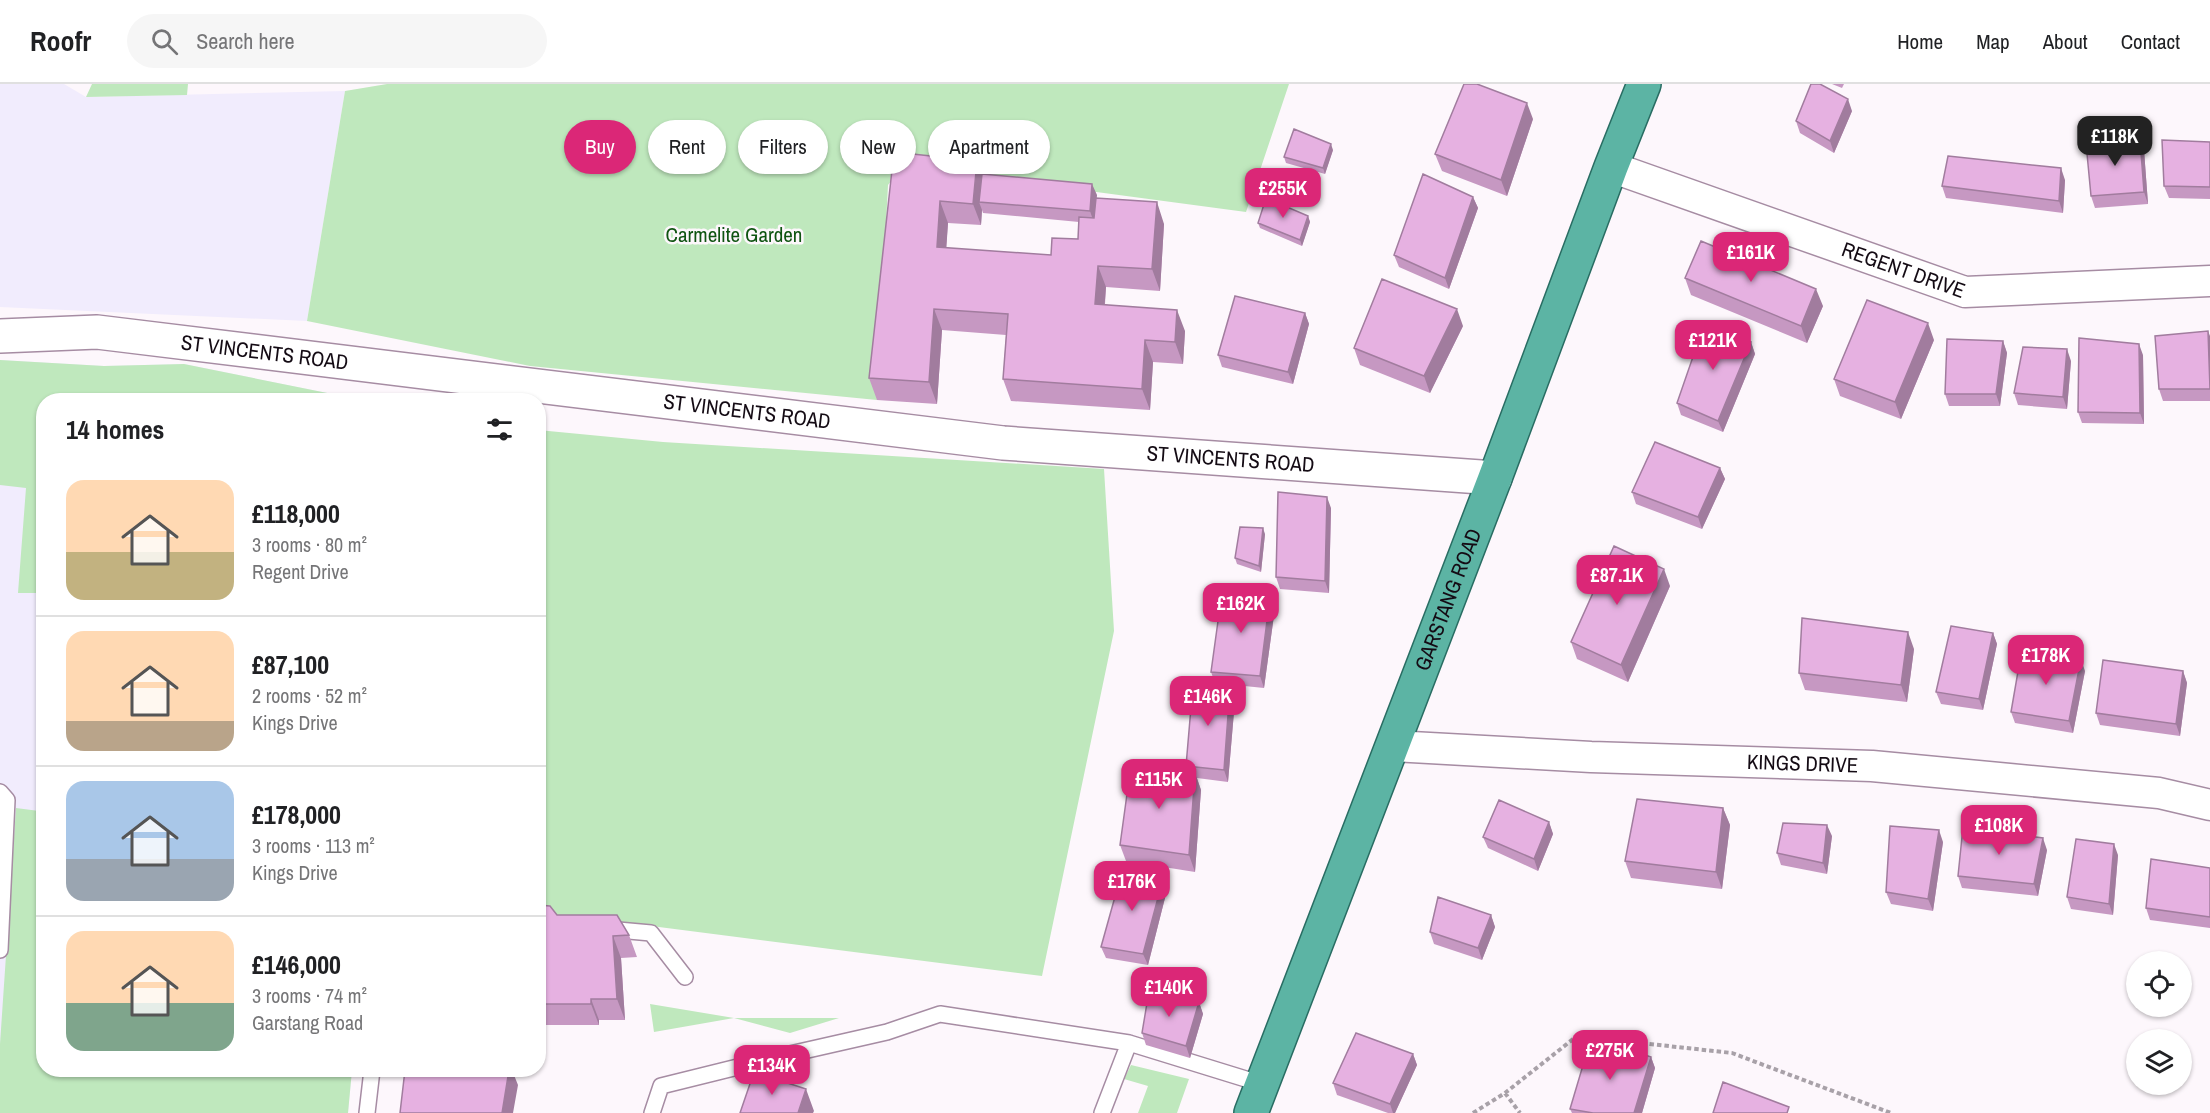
<!DOCTYPE html>
<html lang="en">
<head>
<meta charset="utf-8">
<style>
	body { margin:0; font-family:"Archivo Narrow",sans-serif; background:#f6f6f6; color:#202124; height:100vh; display:flex; flex-direction:column; font-size:22px; white-space:nowrap }
	* { box-sizing:border-box; margin:0 }
	p { font-size:20px; color:#757577 }
	.icon { flex:none; width:33px; height:33px; fill:none; stroke:currentColor; stroke-width:2; stroke-linecap:round; stroke-linejoin:round }
	.map { position:relative; flex:1; overflow:hidden }
	.details { position:absolute; left:36px; top:309px; width:510px; height:684px; display:flex; flex-direction:column; background:#fff; border-radius:24px; box-shadow:0 2px 4px #0004 }
	.details>* { flex:none }
	.banner { position:absolute; left:564px; top:36px; width:570px; height:54px; display:flex; gap:12px }
	.fabs { position:absolute; left:2126px; top:867px; display:grid; gap:12px }
	.fabs a { display:grid; place-items:center; width:66px; height:66px; border-radius:50%; background:#fff; box-shadow:0 2px 4px #0004; font-size:30px }
	.price { position:absolute; translate:-50% -51px; padding:0 14px; border-radius:12px; background:#db2777; color:#fff; font-size:20px; line-height:39px; filter:drop-shadow(0 2px 3px #0008) }
	.price::after { content:''; position:absolute; left:50%; top:36px; width:18px; height:14px; margin-left:-9px; background:inherit; clip-path:polygon(0 0,100% 0,50% 100%) }
	.price.active { background:#222; color:#fff }
	ul { padding:0; list-style:none }
	li { display:flex; align-items:center; gap:18px; height:150px; padding:0 30px }
	li+li { border-top:2px solid #e0e0e0 }
	li span { display:grid; place-items:center; flex:none; width:168px; height:120px; border-radius:18px; color:#555 }
	li>.icon { margin-inline-start:auto }
	span .icon { width:72px; height:72px; fill:#fffc; stroke-width:1 }
	li b { font-size:26px }
	h2 { display:flex; justify-content:space-between; align-items:center; height:72px; padding:0 30px; font-size:26px }
	.pill { padding:0 21px; border-radius:27px; background:#fff; box-shadow:0 2px 4px #0004; font-size:21px; line-height:54px }
	.pill.active { background:#db2777; color:#fff }
	header { display:flex; align-items:center; gap:36px; box-sizing:border-box; height:84px; padding:0 30px; background:#fff; border-bottom:2px solid #e0e0e0 }
	header strong { font-size:28px }
	nav { display:flex; gap:33px; margin-inline-start:auto; font-size:21px }
	.search { width:420px; height:54px; background:#f6f6f6; display:flex; align-items:center; gap:15px; box-sizing:border-box; padding:0 21px; border-radius:33px; color:#757577; font-size:22px }
	.map>svg:first-child { display:block }
	.education { fill:#f1ecfd }
	.green { fill:#bfe8bd }
	.lines { fill:none; stroke-linecap:round; stroke-linejoin:round }
	.service-casing { stroke:#a68ca3; stroke-width:18 }
	.minor-casing { stroke:#a68ca3; stroke-width:33 }
	.tertiary-casing { stroke:#a68ca3; stroke-width:36 }
	.trunk-casing { stroke:#296d63; stroke-width:36 }
	.path { stroke:#a8a1a8; stroke-width:4; stroke-dasharray:4.5 3; stroke-linecap:butt }
	.service { stroke:#fff; stroke-width:15 }
	.minor { stroke:#fff; stroke-width:30 }
	.tertiary { stroke:#fff; stroke-width:33 }
	.trunk { stroke:#5cb4a4; stroke-width:33 }
	.wall { fill:#c698c2; fill-rule:evenodd }
	.shaded-wall { fill:#a17c9e }
	.building { fill:#e6b1e1; stroke:#a17c9e; stroke-width:1.5 }
	.labels { text-anchor:middle; stroke-width:5; stroke-linejoin:round; paint-order:stroke }
	.park-label { font-size:21px; fill:#0f5411; stroke:#fdf7fc }
	.street-label { font-size:21px; fill:#140b14; stroke:#fdf7fc }
</style>
</head>
<body>
<header>
<strong>Roofr</strong>
<div class="search"><svg class="icon" aria-label="search" viewBox="0 0 24 24"><circle cx="10" cy="10" r="6"/><path d="M15 15l6 6"/></svg>Search here</div>
<nav><a>Home</a><a>Map</a><a>About</a><a>Contact</a></nav>
</header>
<div class="map">
<svg width="2210" height="1029" viewBox="0 0 2210 1029">
	<rect width="100%" height="100%" fill="#fdf7fc"/>
	<path class="education" d="M0 0H64L86 13 345 7 307 237 0 223Z
		M0 276 104 282 184 280 362 316H44V986H352L348 1029H0Z"/>
	<path class="green" d="M92 0H188L187 11 86 13Z
		M387 0H1289L1246 128 902 82 888 101 877 316 530 282 307 237 345 7Z
		M0 276 104 282 184 280 362 316H44L43 509H18L26 404 0 401Z
		M538 346 663 358 1104 385 1114 547 1042 892 620 838 539 832Z
		M43 682 44 986H352L348 1029H0V960L16 724 39 727Z
		M650 920 734 934H839L790 949 734 934 654 948Z
		M1131 981 1189 995 1177 1029H1138L1148 1002 1124 995Z"/>
	<g class="lines">
		<g class="service-casing">
			<path id="service" d="M0 708 7 716 0 866
				M607 845 651 849 685 893
				M367 1029 372 986
				M652 1029 661 1002 790 970 887 948 940 930 1129 959 1262 1000
				M1102 1029 1129 959"/>
		</g>
		<g class="minor-casing">
			<g id="minor">
				<path id="s1" d="M1611 83 1965 208 2210 197"/>
				<path id="s2" d="M1393 662 1591 673 1872 682 2159 709 2210 721"/>
			</g>
		</g>
		<g class="tertiary-casing">
			<g id="tertiary">
				<path id="s3" d="M0 252 97 248 1003 359 1495 394"/>
			</g>
		</g>
		<g class="trunk-casing">
			<g id="trunk">
				<path id="s4" d="M1251 1029 1495 394 1611 83 1644 0"/>
			</g>
		</g>
		<path class="path" d="M1505 1009 1520 1029
			M1473 1029 1505 1009 1577 952 1732 969 1891 1029"/>
		<use href="#service" class="service"/>
		<use href="#minor" class="minor"/>
		<use href="#tertiary" class="tertiary"/>
		<use href="#trunk" class="trunk"/>
	</g>
	<path class="wall" d="M1832 0H1844L1842 4Z
		M1852 27 1834 69 1800 49 1796 37Z
		M1533 35 1507 112 1442 87 1435 70Z
		M2210 58V115L2169 114 2164 102Z
		M1333 66 1325 90 1286 79 1284 73Z
		M2144 66 2148 120 2095 124 2091 112Z
		M894 68 977 77 982 91 1097 111 1096 114 1164 140 1160 207 1106 203 1105 220 1185 247 1183 280 1153 278 1150 326 1011 317 1003 295 1006 251 942 246 937 320 877 316 869 294ZM982 126 983 129 1079 138 1078 155 1051 171 946 164 948 139 981 141Z
		M2065 96 2063 129 1946 114 1942 102Z
		M1473 113 1478 124 1449 205 1399 183 1394 171Z
		M1308 132 1310 138 1302 162 1260 144 1258 139Z
		M1685 194 1823 222 1807 259 1691 211Z
		M1305 229 1309 240 1293 300 1222 283 1218 271Z
		M1463 242 1430 309 1360 281 1354 264Z
		M2210 252V317H2163L2159 305Z
		M1934 256 1901 335 1840 312 1834 295Z
		M2003 257 2007 269 2000 322H1949L1945 310Z
		M1751 258 1755 270 1723 348 1681 331 1677 319Z
		M2143 271 2144 340 2082 339 2078 328Z
		M2071 277 2067 325 2018 321 2014 309Z
		M1720 384 1725 395 1702 445 1636 420 1632 408Z
		M1331 424 1329 509 1280 505 1276 493Z
		M1265 450 1261 488 1237 480 1235 474Z
		M1670 502 1628 598 1577 575 1571 558Z
		M1270 513 1275 524 1264 604 1215 599 1211 588Z
		M1993 549 1997 560 1983 626 1941 620 1936 608Z
		M1914 565 1907 618 1805 606 1799 589Z
		M2085 587 2073 649 2015 639 2011 628Z
		M2183 587 2187 599 2180 652 2100 641 2096 629Z
		M1235 616 1228 698 1197 694 1201 706 1195 788 1126 777 1120 761 1188 688 1186 682Z
		M1723 724 1730 741 1722 805 1631 794 1625 777Z
		M1549 738 1553 750 1538 787 1488 764 1483 753Z
		M1832 752 1827 790 1781 781 1777 769Z
		M1943 758 1933 827 1891 820 1886 808Z
		M2047 766 2038 812 1962 804 1958 792Z
		M2118 771 2113 831 2071 825 2067 813Z
		M2210 784V844L2150 836 2146 824Z
		M1163 795 1167 806 1148 881 1106 874 1101 863Z
		M538 821 557 831 629 851 637 873 621 874 625 936H599V941H538Z
		M1491 831 1495 843 1482 876 1434 860 1430 848Z
		M1199 918 1203 930 1190 974 1146 961 1142 949Z
		M1413 970 1417 981 1395 1029H1388L1337 1011 1333 999Z
		M1651 973 1655 984 1642 1029H1572L1570 1025Z"/>
	<path class="shaded-wall" d="M1848 15 1852 27 1834 69 1830 57Z
		M1527 19 1533 35 1507 112 1501 96Z
		M2140 55 2144 66 2148 120 2144 108Z
		M1331 60 1333 66 1325 90 1323 84Z
		M977 77 985 99 979 118 982 126 981 141 973 120Z
		M2061 84 2065 96 2063 129 2059 117Z
		M1092 100 1097 111 1094 139 1090 127Z
		M1473 113 1478 124 1449 205 1445 194Z
		M940 117 948 139 945 184 937 163Z
		M1157 118 1164 140 1160 207 1152 185Z
		M1308 132 1310 138 1302 162 1300 156Z
		M1098 182 1106 203 1103 241 1095 220Z
		M1816 205 1823 222 1807 259 1801 242Z
		M934 225 942 246 937 320 929 298Z
		M1457 225 1463 242 1430 309 1424 292Z
		M1177 226 1185 247 1183 280 1175 258Z
		M1305 229 1309 240 1293 300 1288 288Z
		M1928 239 1934 256 1901 335 1895 318Z
		M2208 247 2210 252V299Z
		M1145 256 1153 278 1150 326 1142 305Z
		M2003 257 2007 269 2000 322 1996 310Z
		M1751 258 1755 270 1723 348 1718 337Z
		M2139 260 2143 271 2144 340 2140 329Z
		M2067 265 2071 277 2067 325 2063 313Z
		M1720 384 1725 395 1702 445 1698 433Z
		M1327 413 1331 424 1329 509 1325 497Z
		M1263 444 1265 450 1261 488 1259 482Z
		M1664 485 1670 502 1628 598 1621 581Z
		M1270 513 1275 524 1264 604 1260 592Z
		M1908 548 1914 565 1907 618 1901 601Z
		M1993 549 1997 560 1983 626 1979 615Z
		M2081 575 2085 587 2073 649 2069 637Z
		M2183 587 2187 599 2180 652 2176 640Z
		M1230 604 1235 616 1228 698 1224 686Z
		M1195 689 1201 706 1195 788 1189 771Z
		M1723 724 1730 741 1722 805 1716 788Z
		M1549 738 1553 750 1538 787 1534 775Z
		M1827 741 1832 752 1827 790 1823 779Z
		M1939 746 1943 758 1933 827 1928 815Z
		M2043 754 2047 766 2038 812 2034 800Z
		M2114 760 2118 771 2113 831 2109 820Z
		M1163 795 1167 806 1148 881 1143 870Z
		M1491 831 1495 843 1482 876 1478 864Z
		M613 852 621 874 625 936 617 915Z
		M591 915 599 936V941L591 920Z
		M1199 918 1203 930 1190 974 1186 962Z
		M1413 970 1417 981 1395 1029H1393L1390 1020Z
		M1651 973 1655 984 1642 1029H1634Z
		M509 986H512L518 1001 513 1029H502Z
		M806 1005 814 1027 813 1029H798Z"/>
	<path class="building" d="M1464 0H1477L1527 19 1501 96 1435 70Z
		M1811 0H1820L1848 15 1830 57 1796 37Z
		M1294 45 1331 60 1323 84 1284 73Z
		M2140 55 2144 108 2091 112 2086 59Z
		M2162 56 2210 58V103L2164 102Z
		M894 68 977 77 973 120 940 117 937 163 1051 171 1052 154 1078 155 1079 133 1094 134 1096 114 1157 118 1152 185 1098 182 1095 220 1177 226 1175 258 1145 256 1142 305 1003 295 1008 230 934 225 929 298 869 294Z
		M1948 72 2061 84 2059 117 1942 102Z
		M982 90 1092 100 1090 127 979 118Z
		M1423 90 1473 113 1445 194 1394 171Z
		M1266 114 1308 132 1300 156 1258 139Z
		M1701 157 1816 205 1801 242 1685 194Z
		M1382 195 1457 225 1424 292 1354 264Z
		M1235 212 1305 229 1288 288 1218 271Z
		M1867 216 1928 239 1895 318 1834 295Z
		M1705 238 1751 258 1718 337 1677 319Z
		M2208 247 2210 305H2159L2155 252Z
		M2079 254 2139 260 2140 329 2078 328Z
		M1947 255 2003 257 1996 310H1945Z
		M2023 263 2067 265 2063 313 2014 309Z
		M1655 358 1720 384 1698 433 1632 408Z
		M1278 408 1327 413 1325 497 1276 493Z
		M1240 443 1263 444 1259 482 1235 474Z
		M1614 462 1664 485 1621 581 1571 558Z
		M1222 508 1270 513 1260 592 1211 588Z
		M1802 534 1908 548 1901 601 1799 589Z
		M1951 542 1993 549 1979 615 1936 608Z
		M2021 570 2081 575 2069 637 2011 628Z
		M2103 576 2183 587 2176 640 2096 629Z
		M1193 600 1230 604 1224 686 1186 682Z
		M1131 681 1195 689 1189 771 1120 761Z
		M1637 715 1723 724 1716 788 1625 777Z
		M1499 716 1549 738 1534 775 1483 753Z
		M1783 739 1827 741 1823 779 1777 769Z
		M1890 742 1939 746 1928 815 1886 808Z
		M1963 743 2043 754 2034 800 1958 792Z
		M2076 755 2114 760 2109 820 2067 813Z
		M2151 775 2210 784V833L2146 824Z
		M1123 784 1163 795 1143 870 1101 863Z
		M1438 813 1491 831 1478 864 1430 848Z
		M538 821 550 822 557 831H617L629 851 613 852 617 915H591V920H538Z
		M1149 907 1199 918 1186 962 1142 949Z
		M1356 949 1413 970 1390 1020 1333 999Z
		M1589 961 1627 965 1651 973 1634 1029H1593L1570 1025Z
		M405 986H509L502 1029H400Z
		M754 988 806 1005 798 1029H740Z
		M1723 998 1789 1023 1787 1029H1713Z"/>
	<g class="labels">
		<g class="park-label">
			<text x="734" y="158">Carmelite Garden</text>
		</g>
		<g class="street-label">
			<text dy="7" stroke="none"><textPath href="#s1" startOffset="310">REGENT DRIVE</textPath></text>
			<text dy="7" stroke="none"><textPath href="#s3" startOffset="266">ST VINCENTS ROAD</textPath></text>
			<text dy="7" stroke="none"><textPath href="#s3" startOffset="752">ST VINCENTS ROAD</textPath></text>
			<text dy="7" stroke="none"><textPath href="#s3" startOffset="1238">ST VINCENTS ROAD</textPath></text>
			<text dy="7" stroke="none"><textPath href="#s4" startOffset="550">GARSTANG ROAD</textPath></text>
			<text dy="7" stroke="none"><textPath href="#s2" startOffset="410">KINGS DRIVE</textPath></text>
		</g>
	</g>
</svg>
<div class="fabs">
<a><svg class="icon" aria-label="locate" viewBox="0 0 24 24"><circle cx="12" cy="12" r="6"/><path d="M12 2v4M12 18v4M2 12h4M18 12h4"/></svg></a>
<a><svg class="icon" aria-label="layers" viewBox="0 0 24 24"><path d="M12 4l9 5-9 5-9-5zM3 14l9 5 9-5"/></svg></a>
</div>
<b class="price active" style="left:2115px;top:83px">£118K</b>
<b class="price" style="left:1283px;top:135px">£255K</b>
<b class="price" style="left:1751px;top:199px">£161K</b>
<b class="price" style="left:1713px;top:287px">£121K</b>
<b class="price" style="left:1617px;top:522px">£87.1K</b>
<b class="price" style="left:1241px;top:550px">£162K</b>
<b class="price" style="left:2046px;top:602px">£178K</b>
<b class="price" style="left:1208px;top:643px">£146K</b>
<b class="price" style="left:1159px;top:726px">£115K</b>
<b class="price" style="left:1999px;top:772px">£108K</b>
<b class="price" style="left:1132px;top:828px">£176K</b>
<b class="price" style="left:1169px;top:934px">£140K</b>
<b class="price" style="left:1610px;top:997px">£275K</b>
<b class="price" style="left:772px;top:1012px">£134K</b>
<div class="banner">
<a class="pill active">Buy</a>
<a class="pill">Rent</a>
<a class="pill">Filters</a>
<a class="pill">New</a>
<a class="pill">Apartment</a>
</div>
<section class="details">
<h2>14 homes<svg class="icon" aria-label="filters" viewBox="0 0 24 24"><path d="M4 7h16M4 17h16"/><circle cx="9" cy="7" r="2"/><circle cx="15" cy="17" r="2"/></svg></h2>
<ul>
<li><span style="background:linear-gradient(#ffd9b3 60%,#c2b280 0)"><svg class="icon" aria-label="home" viewBox="0 0 24 24"><path d="M3 11l9-7 9 7M6 9v11h12V9"/></svg></span><div><b>£118,000</b><p>3 rooms · 80 m²</p><p>Regent Drive</p></div></li>
<li><span style="background:linear-gradient(#ffd9b3 75%,#b9a48a 0)"><svg class="icon" aria-label="home" viewBox="0 0 24 24"><path d="M3 11l9-7 9 7M6 9v11h12V9"/></svg></span><div><b>£87,100</b><p>2 rooms · 52 m²</p><p>Kings Drive</p></div></li>
<li><span style="background:linear-gradient(#a9c7e8 65%,#9aa5b1 0)"><svg class="icon" aria-label="home" viewBox="0 0 24 24"><path d="M3 11l9-7 9 7M6 9v11h12V9"/></svg></span><div><b>£178,000</b><p>3 rooms · 113 m²</p><p>Kings Drive</p></div></li>
<li><span style="background:linear-gradient(#ffd9b3 60%,#7fa58c 0)"><svg class="icon" aria-label="home" viewBox="0 0 24 24"><path d="M3 11l9-7 9 7M6 9v11h12V9"/></svg></span><div><b>£146,000</b><p>3 rooms · 74 m²</p><p>Garstang Road</p></div></li>
</ul>
</section>
</div>
</body>
</html>
